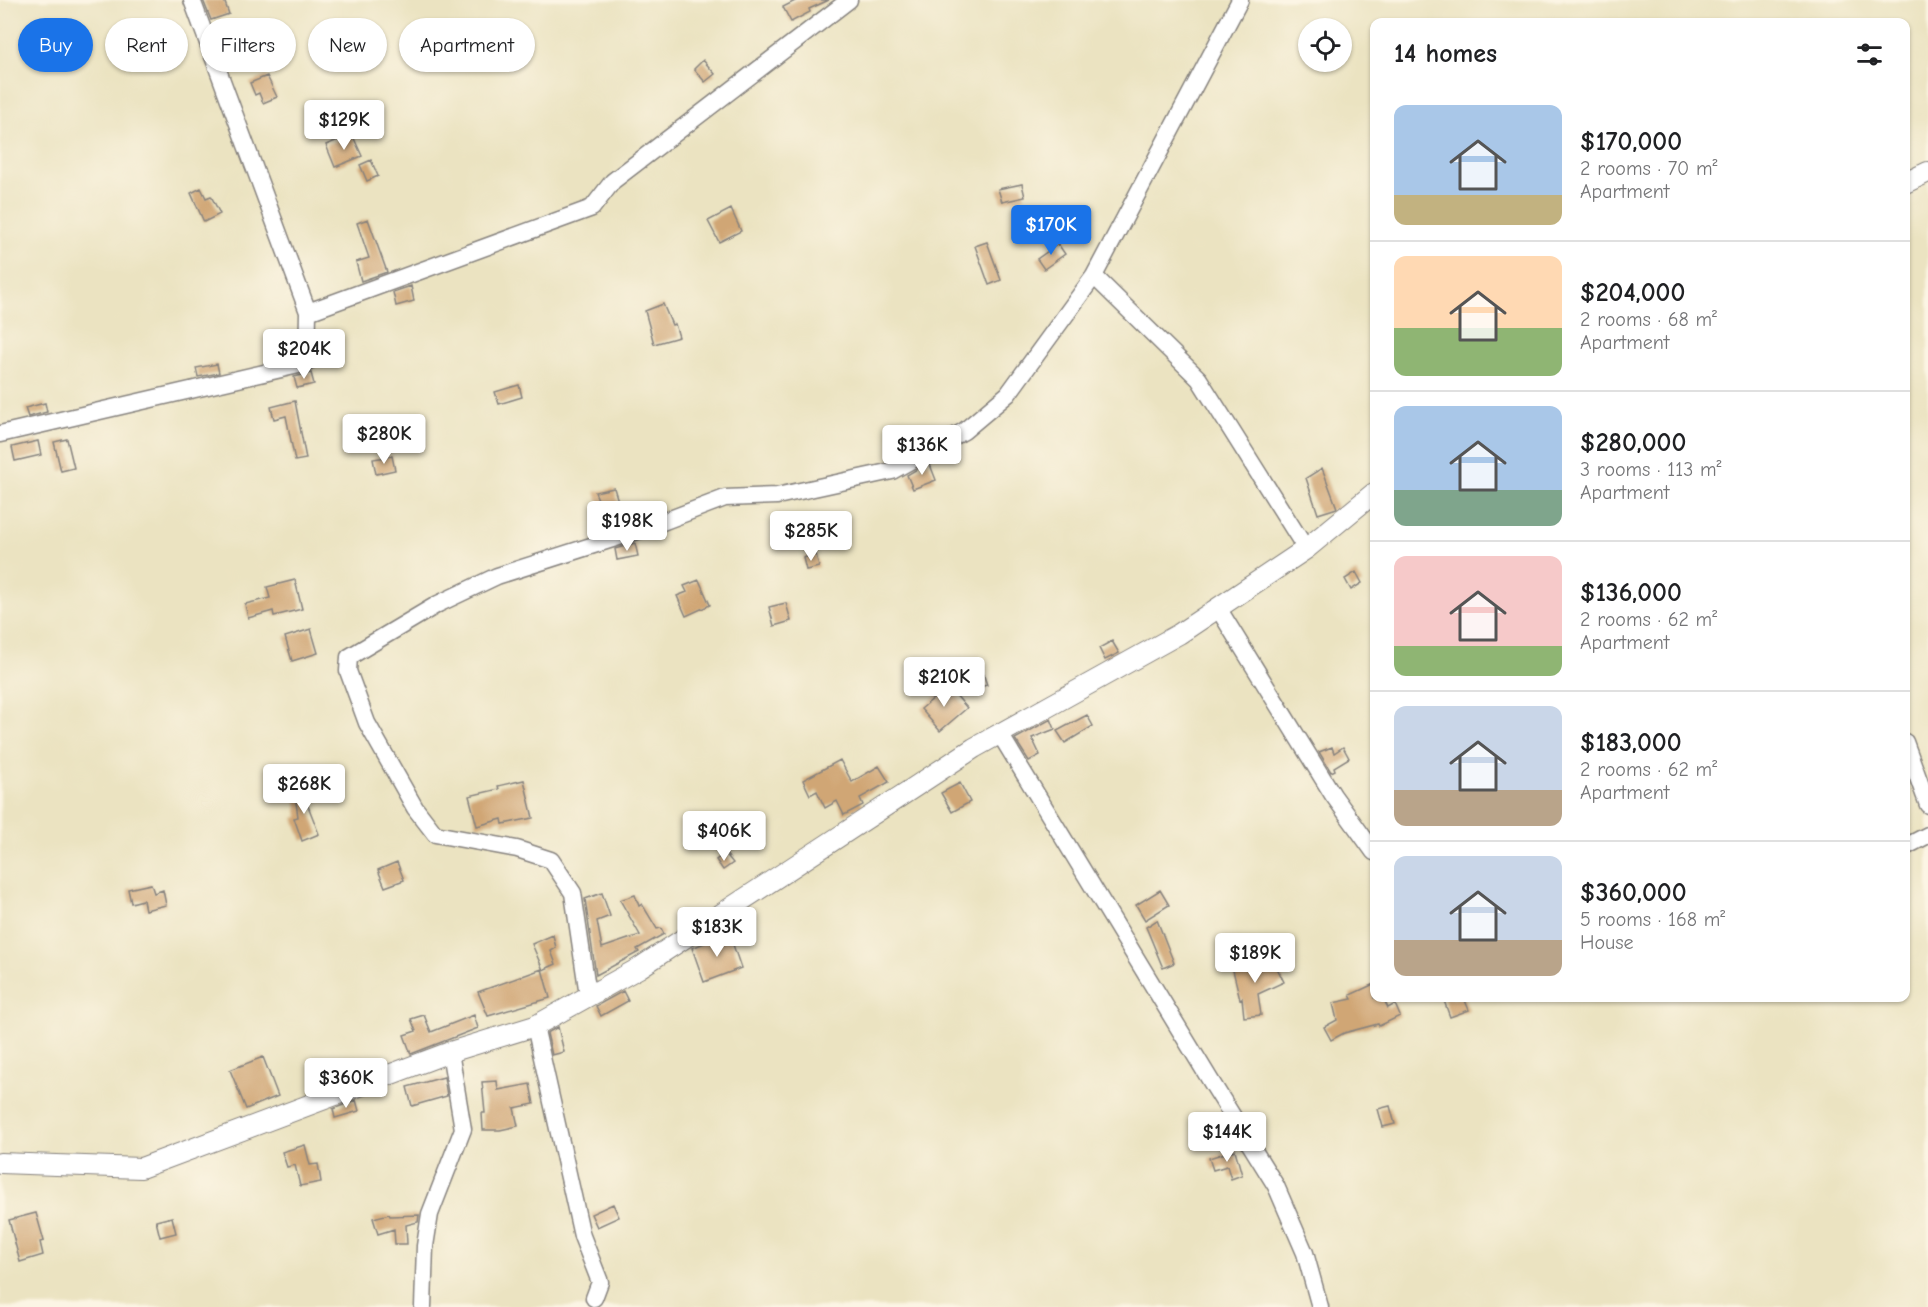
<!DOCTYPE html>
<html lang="en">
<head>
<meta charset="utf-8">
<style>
	body { margin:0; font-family:"Comic Neue",sans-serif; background:#f2f2f2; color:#202124; height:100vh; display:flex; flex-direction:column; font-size:22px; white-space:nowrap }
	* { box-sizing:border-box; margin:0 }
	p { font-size:20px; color:#757577 }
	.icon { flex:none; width:33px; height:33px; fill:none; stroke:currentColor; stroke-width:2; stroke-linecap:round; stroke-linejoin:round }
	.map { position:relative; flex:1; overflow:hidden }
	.side { position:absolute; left:1370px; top:18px; width:540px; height:984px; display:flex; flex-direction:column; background:#fff; border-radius:12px; box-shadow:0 2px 4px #0004 }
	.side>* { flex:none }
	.top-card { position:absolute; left:18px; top:18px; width:570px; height:54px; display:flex; gap:12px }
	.tools { position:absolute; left:1298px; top:18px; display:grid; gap:12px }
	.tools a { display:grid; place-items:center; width:54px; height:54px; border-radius:50%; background:#fff; box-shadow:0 2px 4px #0004; font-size:30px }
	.price { position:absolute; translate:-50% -51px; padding:0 14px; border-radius:6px; background:#fff; color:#222; font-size:20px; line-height:39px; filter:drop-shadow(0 2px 3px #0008) }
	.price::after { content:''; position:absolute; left:50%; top:36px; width:18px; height:14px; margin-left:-9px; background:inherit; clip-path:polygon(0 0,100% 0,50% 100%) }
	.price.selected { background:#1a73e8; color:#fff }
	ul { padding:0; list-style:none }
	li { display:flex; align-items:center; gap:18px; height:150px; padding:0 24px }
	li+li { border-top:2px solid #e0e0e0 }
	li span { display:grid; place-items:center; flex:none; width:168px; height:120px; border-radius:12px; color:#555 }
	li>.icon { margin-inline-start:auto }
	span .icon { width:72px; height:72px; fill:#fffc; stroke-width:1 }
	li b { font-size:26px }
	h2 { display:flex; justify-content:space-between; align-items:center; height:72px; padding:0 24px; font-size:26px }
	.pill { padding:0 21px; border-radius:27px; background:#fff; box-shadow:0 2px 4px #0004; font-size:21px; line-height:54px }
	.pill.selected { background:#1a73e8; color:#fff }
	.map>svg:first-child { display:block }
	.building { fill:#d0a674 }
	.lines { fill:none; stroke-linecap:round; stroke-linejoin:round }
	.minor-casing { stroke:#86827e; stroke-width:19 }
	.tertiary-casing { stroke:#86827e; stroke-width:22 }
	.minor { stroke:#fff; stroke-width:16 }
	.tertiary { stroke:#fff; stroke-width:20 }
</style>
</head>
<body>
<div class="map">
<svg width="1928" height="1307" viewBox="0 0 1928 1307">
	<rect width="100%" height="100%" fill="#fcf5e5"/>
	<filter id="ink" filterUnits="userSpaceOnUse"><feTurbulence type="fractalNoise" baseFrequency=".0167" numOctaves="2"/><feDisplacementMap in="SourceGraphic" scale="12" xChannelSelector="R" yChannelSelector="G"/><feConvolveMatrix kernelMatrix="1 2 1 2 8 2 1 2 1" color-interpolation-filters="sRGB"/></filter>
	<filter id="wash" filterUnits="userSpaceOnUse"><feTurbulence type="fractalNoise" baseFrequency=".008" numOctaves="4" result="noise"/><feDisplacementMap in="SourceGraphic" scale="24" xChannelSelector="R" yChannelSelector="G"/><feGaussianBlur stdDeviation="1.35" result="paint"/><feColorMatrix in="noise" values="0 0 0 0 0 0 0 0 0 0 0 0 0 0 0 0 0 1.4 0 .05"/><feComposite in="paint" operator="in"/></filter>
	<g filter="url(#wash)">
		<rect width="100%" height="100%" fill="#ebe3c1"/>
		<g id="blocks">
			<path class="building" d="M203 0H224L229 14 211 20Z
				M797 0H829L809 9 810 12 791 22 783 7Z
				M703 60 715 74 705 82 694 69Z
				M267 76 277 97 263 103 259 93 255 95 250 83Z
				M352 134 362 156 335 167 326 145Z
				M371 160 378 176 367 181 360 165Z
				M1022 184 1025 197 1002 202 998 189Z
				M201 188 206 198 211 196 220 214 204 222 191 193Z
				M731 209 741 231 719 242 708 221Z
				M368 219 387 272 361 281 356 262 369 258 357 223Z
				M987 242 1001 280 989 285 975 246Z
				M1058 244 1065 254 1044 269 1037 259Z
				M411 286 414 301 396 306 393 292Z
				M663 304 672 325 675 324 679 337 654 344 645 311Z
				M217 364 219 373 198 377 196 368Z
				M311 373 314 384 297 388 294 377Z
				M519 385 522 397 499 404 495 392Z
				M295 401 306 459 295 461 286 416 274 419 271 407Z
				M45 403 47 412 28 417 25 408Z
				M67 439 74 468 61 471 54 442Z
				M38 441 41 455 15 461 12 447Z
				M392 456 395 470 376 474 373 459Z
				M929 462 936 480 913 489 907 475Z
				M1322 468 1337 508 1318 514 1306 478Z
				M614 488 625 524 610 529 595 492Z
				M635 543 638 556 617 560 615 549Z
				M816 554 819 567 806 570 803 558Z
				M1356 572 1362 583 1351 590 1345 579Z
				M295 580 302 609 274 616 273 611 248 618 245 604 270 598 267 587Z
				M699 580 710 605 686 616 677 596 687 592 684 586Z
				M786 603 791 621 774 626 769 607Z
				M311 629 318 653 292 661 285 637Z
				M1112 641 1119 653 1105 660 1099 648Z
				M981 667 987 685 976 688 970 671Z
				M948 686 967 708 940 731 921 709Z
				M1087 715 1093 726 1065 743 1057 731Z
				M1051 719 1055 729 1032 738 1040 755 1029 761 1015 739Z
				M1332 747 1334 753 1343 747 1349 758 1334 767 1335 770 1331 772 1319 752Z
				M840 760 852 782 879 766 889 782 860 798 863 805 844 815 837 801 825 808 817 791 810 795 803 780Z
				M298 780 319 834 302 841 294 818 298 817 293 781Z
				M524 780 533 818 503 824 502 819 477 826 469 796 499 789 498 786Z
				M960 783 970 802 952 812 941 793Z
				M725 853 733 863 723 870 716 860Z
				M397 862 404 880 385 887 378 870Z
				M151 884 154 893 163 890 166 905 145 910 143 900 131 903 128 889Z
				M1160 890 1169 905 1145 920 1136 905Z
				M602 893 610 916 597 921 602 948 640 935 620 900 635 895 639 906 642 904 657 929 661 928 664 934 637 949 639 952 596 975 585 899Z
				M1157 920 1174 963 1163 968 1146 927Z
				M729 933 741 968 704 982 692 948Z
				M553 935 556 948 551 951 556 964 543 970 532 944Z
				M1273 960 1284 982 1258 994 1261 1015 1244 1017 1242 998 1240 999 1232 966 1250 962 1252 969Z
				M542 969 550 998 488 1016 478 992Z
				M1374 984V998H1383L1388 1008 1395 1004 1400 1016 1379 1026 1378 1024 1344 1033 1331 1040 1324 1027 1337 1020 1333 1003 1352 999 1350 995Z
				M623 991 628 1001 601 1016 596 1006Z
				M1443 998H1464L1469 1010 1450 1017Z
				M424 1015 431 1032 474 1015 478 1028 411 1054 404 1035 416 1031 411 1019Z
				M558 1027 564 1052 552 1055 547 1033Z
				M263 1057 278 1096 246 1109 230 1070Z
				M444 1077 447 1096 412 1106 407 1087Z
				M497 1081 498 1090 530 1084 534 1104 514 1108 518 1126 500 1130H483L482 1113H485L482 1082Z
				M356 1100 359 1111 335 1118 333 1109Z
				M1390 1106 1395 1124 1383 1127 1378 1109Z
				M305 1145 310 1165 318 1164 321 1182 300 1186 295 1165 287 1167 282 1152Z
				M1235 1150 1242 1175 1231 1179 1227 1166 1213 1170 1209 1158Z
				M613 1204 619 1217 597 1227 591 1214Z
				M36 1213 44 1241 40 1242 43 1255 20 1262 9 1220Z
				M389 1214 390 1216 419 1215 418 1222 406 1225 407 1244H395L394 1229 378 1234 373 1218Z
				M172 1217 176 1233 160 1237 156 1221Z"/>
		</g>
	</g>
	<g filter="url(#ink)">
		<use href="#blocks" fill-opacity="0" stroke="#86827e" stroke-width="1.5"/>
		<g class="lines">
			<g class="minor-casing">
				<path id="minor" d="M192 0 308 312 592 208 613 181 849 0
					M1094 276 1199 379 1306 549
					M0 434 307 363 308 312
					M1218 608 1333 795 1374 852
					M1000 734 1212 1083 1276 1186 1305 1253 1320 1307
					M1905 742 1928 805
					M1905 847 1928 835
					M588 995 573 893 551 860 517 849 435 834 415 808 367 723 348 671 349 657 438 604 497 576 644 529 725 498 777 496 892 471 964 431 1008 394 1094 276 1240 0
					M535 1026 582 1236 600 1282 594 1298
					M423 1307 425 1246 430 1214 463 1129 450 1052"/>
			</g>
			<g class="tertiary-casing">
				<path id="tertiary" d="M1905 183 1928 172
					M0 1163 141 1168 450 1052 535 1026 639 968 974 748 1179 634 1306 549 1374 493"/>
			</g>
			<use href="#minor" class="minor"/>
			<use href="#tertiary" class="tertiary"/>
		</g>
	</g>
</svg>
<div class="tools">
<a><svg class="icon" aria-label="locate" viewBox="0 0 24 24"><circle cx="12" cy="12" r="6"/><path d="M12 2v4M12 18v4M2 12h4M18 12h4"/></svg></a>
</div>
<b class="price" style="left:344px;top:151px">$129K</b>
<b class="price selected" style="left:1051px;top:256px">$170K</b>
<b class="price" style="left:304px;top:380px">$204K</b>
<b class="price" style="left:384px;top:465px">$280K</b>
<b class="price" style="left:922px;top:476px">$136K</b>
<b class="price" style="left:627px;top:552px">$198K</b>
<b class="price" style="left:811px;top:562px">$285K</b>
<b class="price" style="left:944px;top:708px">$210K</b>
<b class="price" style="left:304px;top:815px">$268K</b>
<b class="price" style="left:724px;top:862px">$406K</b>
<b class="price" style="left:717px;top:958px">$183K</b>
<b class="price" style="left:1255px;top:984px">$189K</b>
<b class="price" style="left:346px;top:1109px">$360K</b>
<b class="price" style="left:1227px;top:1163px">$144K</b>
<div class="top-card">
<a class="pill selected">Buy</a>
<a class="pill">Rent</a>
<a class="pill">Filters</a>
<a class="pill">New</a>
<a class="pill">Apartment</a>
</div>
<section class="side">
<h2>14 homes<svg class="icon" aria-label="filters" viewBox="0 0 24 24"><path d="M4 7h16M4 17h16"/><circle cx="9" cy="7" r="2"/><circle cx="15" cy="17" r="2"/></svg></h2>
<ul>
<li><span style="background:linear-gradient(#a9c7e8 75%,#c2b280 0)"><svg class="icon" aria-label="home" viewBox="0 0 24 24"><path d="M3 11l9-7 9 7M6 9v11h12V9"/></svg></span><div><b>$170,000</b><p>2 rooms · 70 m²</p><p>Apartment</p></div></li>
<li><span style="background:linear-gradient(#ffd9b3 60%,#8fb573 0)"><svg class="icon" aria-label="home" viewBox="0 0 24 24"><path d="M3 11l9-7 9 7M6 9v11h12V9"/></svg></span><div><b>$204,000</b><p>2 rooms · 68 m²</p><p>Apartment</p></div></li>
<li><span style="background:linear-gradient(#a9c7e8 70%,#7fa58c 0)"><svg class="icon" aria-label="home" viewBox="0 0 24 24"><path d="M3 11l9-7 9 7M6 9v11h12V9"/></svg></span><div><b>$280,000</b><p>3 rooms · 113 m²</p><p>Apartment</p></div></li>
<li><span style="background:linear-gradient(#f6c9c9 75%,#8fb573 0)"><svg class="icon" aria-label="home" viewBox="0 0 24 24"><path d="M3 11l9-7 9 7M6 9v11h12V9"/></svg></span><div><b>$136,000</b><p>2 rooms · 62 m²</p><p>Apartment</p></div></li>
<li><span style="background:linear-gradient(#c9d6e8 70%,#b9a48a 0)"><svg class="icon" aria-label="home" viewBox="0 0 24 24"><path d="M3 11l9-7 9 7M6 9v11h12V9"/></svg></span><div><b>$183,000</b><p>2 rooms · 62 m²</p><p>Apartment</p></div></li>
<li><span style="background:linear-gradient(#c9d6e8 70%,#b9a48a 0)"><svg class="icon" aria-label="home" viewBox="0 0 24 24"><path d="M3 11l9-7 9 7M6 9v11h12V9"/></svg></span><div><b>$360,000</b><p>5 rooms · 168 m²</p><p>House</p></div></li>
</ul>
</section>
</div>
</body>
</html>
